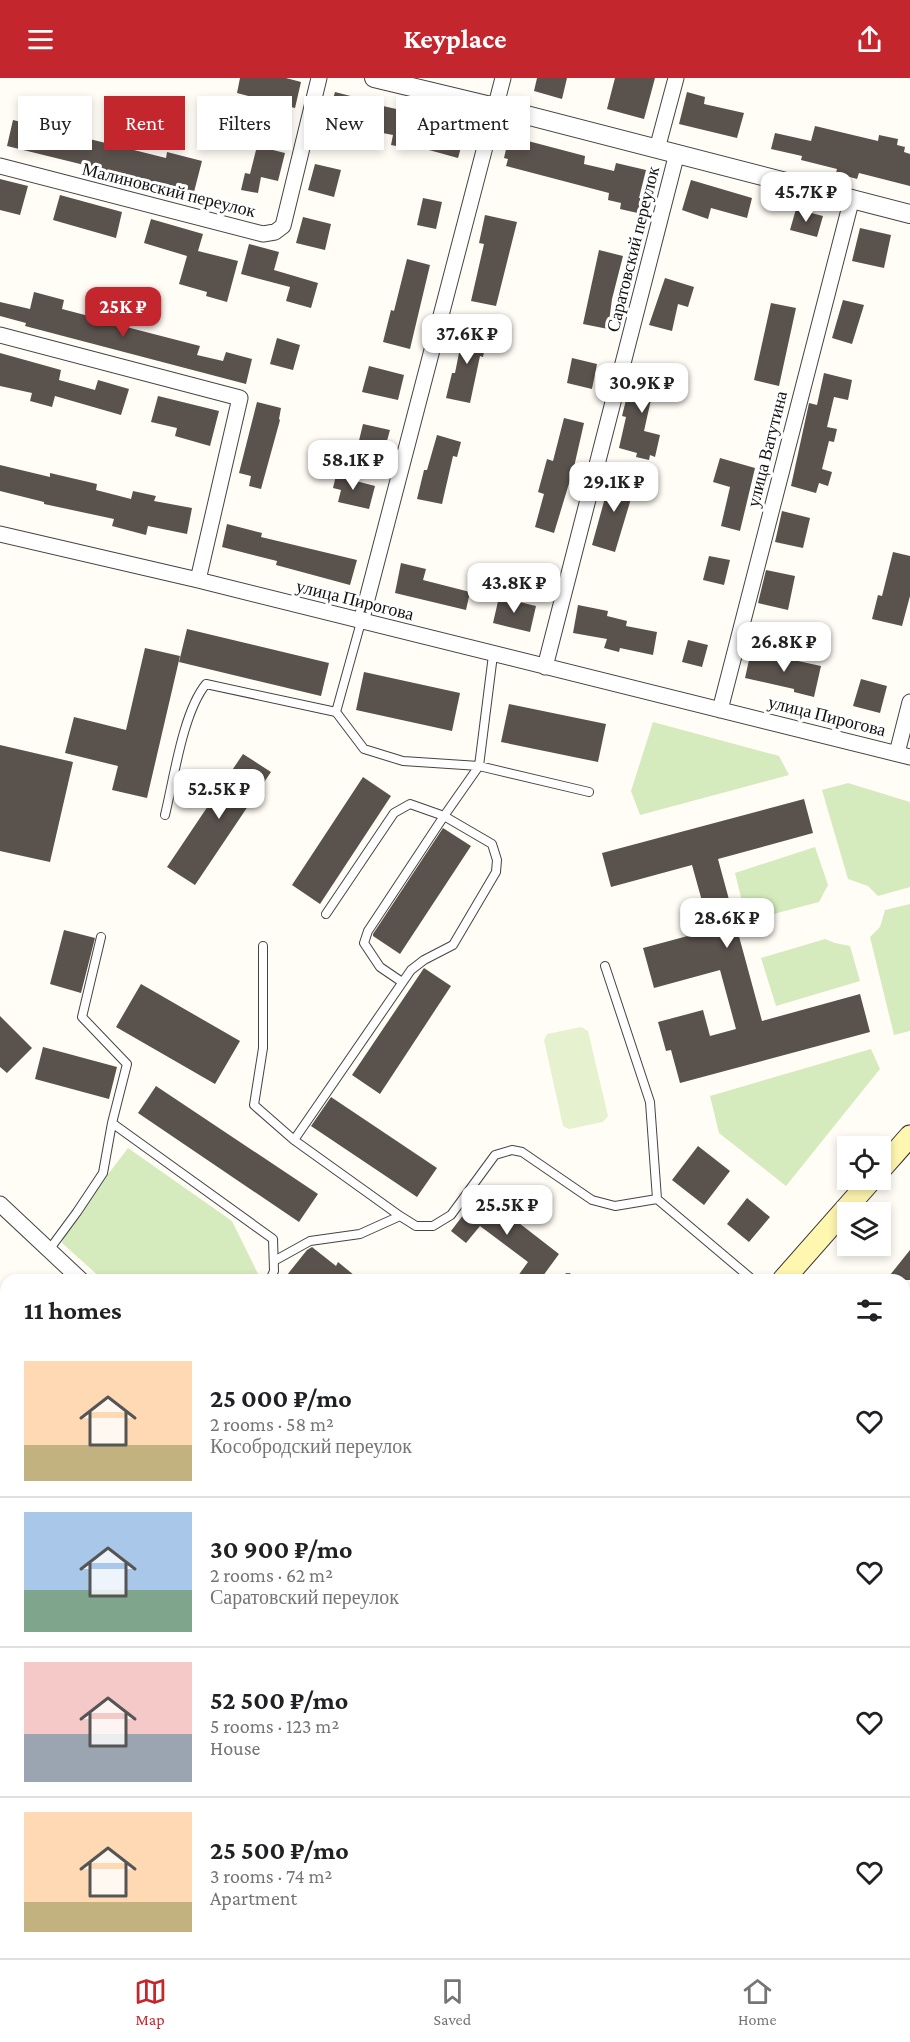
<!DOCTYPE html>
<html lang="en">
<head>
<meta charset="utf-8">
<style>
	body { margin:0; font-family:"Crimson Pro",serif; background:#f2f2f2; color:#202124; height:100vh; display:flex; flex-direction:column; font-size:22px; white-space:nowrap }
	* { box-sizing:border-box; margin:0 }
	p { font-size:20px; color:#757577 }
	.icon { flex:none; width:33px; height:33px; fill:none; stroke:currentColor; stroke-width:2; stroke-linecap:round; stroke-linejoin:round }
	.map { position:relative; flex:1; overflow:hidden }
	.sheet { position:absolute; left:0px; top:1196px; width:910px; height:686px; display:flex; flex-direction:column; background:#fff; border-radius:18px 18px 0 0; box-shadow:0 3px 9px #0003 }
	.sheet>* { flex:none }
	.hud { position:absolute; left:18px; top:18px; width:600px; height:54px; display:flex; gap:12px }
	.fabs { position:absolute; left:837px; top:1058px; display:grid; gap:12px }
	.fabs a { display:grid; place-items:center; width:54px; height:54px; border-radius:0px; background:#fff; box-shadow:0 3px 9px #0003; font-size:30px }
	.price { position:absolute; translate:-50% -51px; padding:0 14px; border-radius:12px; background:#fff; color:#222; font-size:20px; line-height:39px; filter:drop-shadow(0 2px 3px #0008) }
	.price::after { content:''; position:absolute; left:50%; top:36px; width:18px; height:14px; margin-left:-9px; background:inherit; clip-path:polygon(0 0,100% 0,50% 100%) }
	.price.active { background:#c4262e; color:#fff }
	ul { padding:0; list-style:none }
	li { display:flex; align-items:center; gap:18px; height:150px; padding:0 24px }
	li+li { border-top:2px solid #e0e0e0 }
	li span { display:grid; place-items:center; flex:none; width:168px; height:120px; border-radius:0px; color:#555 }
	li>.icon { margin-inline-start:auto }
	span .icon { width:72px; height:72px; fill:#fffc; stroke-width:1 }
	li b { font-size:26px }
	h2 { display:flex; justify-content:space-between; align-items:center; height:72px; padding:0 24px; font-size:26px }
	.chip { padding:0 21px; border-radius:0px; background:#fff; box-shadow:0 3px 9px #0003; font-size:21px; line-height:54px }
	.chip.active { background:#c4262e; color:#fff }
	header { display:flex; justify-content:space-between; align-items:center; height:78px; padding:0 24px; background:#c4262e; color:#fff; font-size:27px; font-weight:700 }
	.dock { display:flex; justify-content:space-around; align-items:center; height:84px; border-top:2px solid #e0e0e0; background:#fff; font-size:16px; color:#757577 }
	.dock a { display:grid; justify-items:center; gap:3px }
	.dock .active { color:#c4262e }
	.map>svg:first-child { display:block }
	.green { fill:#d5ebbd }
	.pitch { fill:#e6f2cf }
	.building { fill:#5a524d }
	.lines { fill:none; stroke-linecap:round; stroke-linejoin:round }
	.service-casing { stroke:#444; stroke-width:10 }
	.minor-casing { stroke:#444; stroke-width:17 }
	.tertiary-casing { stroke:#444; stroke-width:20 }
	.secondary-casing { stroke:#333; stroke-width:23 }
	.service { stroke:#fff; stroke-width:8 }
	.minor { stroke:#fff; stroke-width:15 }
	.tertiary { stroke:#fff; stroke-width:18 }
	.secondary { stroke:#fff6b0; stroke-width:21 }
	.labels { text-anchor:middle; stroke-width:6; stroke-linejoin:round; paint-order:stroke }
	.street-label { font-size:18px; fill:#111; stroke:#fff }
</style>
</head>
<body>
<header><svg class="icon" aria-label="menu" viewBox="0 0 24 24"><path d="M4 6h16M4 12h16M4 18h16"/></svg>Keyplace<svg class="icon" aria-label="share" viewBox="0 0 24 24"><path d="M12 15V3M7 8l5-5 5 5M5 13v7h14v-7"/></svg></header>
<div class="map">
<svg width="910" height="1880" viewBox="0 0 910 1880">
	<rect width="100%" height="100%" fill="#fffdf5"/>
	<path class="green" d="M653 644 779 678 789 697 640 737 631 713Z
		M848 705 910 724V809L878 818 868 808 848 801 822 712Z
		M815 769 828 807 819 824 747 843 735 795Z
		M910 826V953L894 957 870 859 880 849 885 832Z
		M825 861 835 865 850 868 860 903 776 928 761 880Z
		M871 971 880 991 786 1108 719 1055 710 1018Z
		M128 1070 232 1143 261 1202 102 1201 62 1165 65 1153Z"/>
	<path class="pitch" d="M581 949 588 953 608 1038 603 1044 569 1051 563 1048 544 962 547 956Z"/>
	<path class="building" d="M240 0H286L301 4 295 30 237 15Z
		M537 0H567L562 21 534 13Z
		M615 0H655L644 41 607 31Z
		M335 14 374 24V26L414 35 412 47 440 54 444 41 467 48 458 80 407 66V70L391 67 393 57 367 52 366 58 348 54 350 48 327 43Z
		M687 14 705 19 704 26 744 35 737 60 679 46Z
		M13 42 166 80 167 74 202 83 194 114 7 68Z
		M815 48 878 63 879 57 898 61 897 67 905 69 904 74 910 76V108L859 95 857 101 836 95 837 91 801 82 802 78 771 71 775 55 811 63Z
		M509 58 585 78 584 86 614 93 616 85 646 92 639 120 645 121 642 136 620 131 621 125 608 122 609 115 506 88 508 81 504 80Z
		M257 68 285 75 278 103 261 99 258 115 241 112 245 95 250 96Z
		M315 86 341 92 334 119 308 112Z
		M0 101 28 108 20 137 0 132Z
		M691 102 752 120 747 140 711 130 708 141 682 132Z
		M60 117 122 134 116 160 53 142Z
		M423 120 442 124 436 151 417 147Z
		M796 131 823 138 817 159 790 152Z
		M485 137 517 144 496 228 471 223 484 166 479 165Z
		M303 139 331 146 325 172 296 165Z
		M151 141 203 156 198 173 238 183 227 224 206 218 207 214 179 206 187 178 144 165Z
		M860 150 891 157 884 190 852 183Z
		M249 166 279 174 274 192 318 205 311 230 286 223 290 209 241 196Z
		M599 172 623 178 612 221 608 251 583 246Z
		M407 181 430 187 410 271 383 264 391 232 394 233Z
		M665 200 694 209 688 229 678 226 672 253 649 247Z
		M34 214 64 222 62 231 108 243 107 244 200 268 197 277 223 283 226 274 252 281 246 306 25 248 26 245 0 238V224L30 231Z
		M843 222 864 227 852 266 832 260Z
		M771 225 796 230 779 308 754 302Z
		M464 250 488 255 483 279 480 278 470 325 446 320 452 295H455Z
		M277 260 300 267 293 292 270 286Z
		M0 275 61 292 59 302 95 312 98 302 129 311 121 337 55 318 52 329 30 323 32 315 0 308Z
		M572 280 597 286 592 311 567 305Z
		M643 285 667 290 663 310 654 308 644 353 660 357 655 379 650 377 649 382 636 379 637 375 619 370 626 339 622 338 627 318 635 320Z
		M369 288 404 297 398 322 362 314Z
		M824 295 852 302 848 322 834 319 827 349 837 351 834 364 829 363 822 391 832 394 828 408 819 405 816 415 791 408 809 325 817 327Z
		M158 318 219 333 210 368 175 358 177 350 151 344Z
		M257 324 281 330 279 341 280 342 261 411 249 408 251 398 239 395Z
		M564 340 584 345 574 389 554 455 535 449 544 416 538 414 547 381 553 383Z
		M363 346 390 352 382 381 356 375Z
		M437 357 461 364 457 379 453 378 442 426 417 421 424 392H427Z
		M720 380 755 390 740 453 721 448 730 409 713 404Z
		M0 387 50 399V395L97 406 96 412 131 421 133 413 156 418 154 423 192 430 187 456 148 448 146 457 112 448 114 441 44 426V424L0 413Z
		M337 393 357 398 356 403 375 408 369 431 338 424 341 412 333 410Z
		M611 398 636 404 615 474 592 467Z
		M782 433 810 440 803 470 775 464Z
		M227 446 262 455 261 459 357 482 350 507 276 487 277 483 222 469Z
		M893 474 910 478V518L902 548 872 541 878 517 882 518Z
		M709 478 730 482 724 507 703 502Z
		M401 485 426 491 423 502 470 514 466 532 395 515Z
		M766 492 795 498 788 532 758 525Z
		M499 519 536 528 530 554 493 545Z
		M578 527 608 533 607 538 627 543 626 548 657 554 653 577 620 570 619 574 604 570 607 561 573 555Z
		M187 551 329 585 321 618 179 584Z
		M688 562 708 567 702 589 682 584Z
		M145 570 180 578 147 720 112 712 118 688 65 675 74 639 126 652Z
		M751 573 821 588 814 619 794 614V611L745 600Z
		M364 594 460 615 452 653 356 632Z
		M861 601 887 608 880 635 853 628Z
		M509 626 606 646 598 684 501 664Z
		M0 667 73 684 50 784 0 773Z
		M243 676 271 694 195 807 167 789Z
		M363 699 391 718 320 826 292 807Z
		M804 721 813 755 718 781 762 943 860 916 870 954 680 1005 671 972 666 973 658 944 703 932 710 958 736 951 720 892 654 910 643 870 710 852 692 787 611 809 602 775Z
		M443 750 471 768 400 876 373 858V856Z
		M64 852 95 860 81 915 50 906Z
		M424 890 451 908 380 1016 352 997Z
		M141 906 240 963 215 1006 116 949Z
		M0 938 32 970 7 995 0 989Z
		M43 969 117 989 109 1021 35 1001Z
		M156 1008 318 1116 299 1144 138 1035Z
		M331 1019 437 1090 417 1119 311 1048Z
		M698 1068 730 1093 704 1127 672 1102Z
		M480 1115 559 1176 540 1202H515L528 1184 480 1148 466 1165 451 1153Z
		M747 1120 770 1139 749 1164 727 1146Z
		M312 1169 336 1188 338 1184 360 1202H283L307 1172Z
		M910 1172V1202H886Z"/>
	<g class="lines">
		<g class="service-casing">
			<path id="service" d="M336 634 361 544
				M165 737C174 700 183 634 206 606L336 634 364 671 403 683 479 688 589 714
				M326 836 394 735 410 726 444 738 479 688 493 577
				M263 868V970L254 1027 294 1062 400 1138 360 1156 310 1163 274 1183
				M605 888 650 1024 657 1121 753 1202
				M112 1045 273 1161 274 1193 270 1202
				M294 1062 411 892 424 882 453 867 496 794 497 782 492 766 444 738 368 853 364 865 380 889 402 904
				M400 1138 416 1148H433L451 1137 495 1077 512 1072 522 1074 592 1122 615 1128 657 1121
				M49 1172 77 1134 103 1095 112 1045 127 986 82 939 101 859
				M566 1202 568 1200
				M904 1264 910 1256
				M904 1337 910 1341
				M904 1463 910 1457
				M904 1668 910 1660
				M904 1854 910 1846
				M653 1880 657 1875
				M692 1880 697 1875
				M886 1880 890 1875"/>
		</g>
		<g class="minor-casing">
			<path id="minor" d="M657 71 676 0
				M0 88 263 156 275 154 283 148 319 0
				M0 257 240 320 198 502
				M0 456 198 502 910 679
				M361 544 503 0
				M545 589 677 75
				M720 632 852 120
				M897 675 910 624
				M0 1126 81 1202
				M0 1643 6 1650
				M843 1875 848 1880"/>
		</g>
		<g class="tertiary-casing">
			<path id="tertiary" d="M374 0 495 29 910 136"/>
		</g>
		<g class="secondary-casing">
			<path id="secondary" d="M880 1092 910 1058
				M783 1202 872 1101
				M146 1880 150 1875"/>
		</g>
		<use href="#service" class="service"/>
		<use href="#minor" class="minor"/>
		<use href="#tertiary" class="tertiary"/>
		<use href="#secondary" class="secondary"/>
	</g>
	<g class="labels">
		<g class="street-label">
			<text transform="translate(169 112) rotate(14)" y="6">Малиновский переулок</text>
			<text transform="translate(633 171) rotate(-76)" y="6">Саратовский переулок</text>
			<text transform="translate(767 371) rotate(-76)" y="6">улица Ватутина</text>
			<text transform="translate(355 522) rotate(14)" y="6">улица Пирогова</text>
			<text transform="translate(827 638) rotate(14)" y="6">улица Пирогова</text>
		</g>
	</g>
</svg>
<div class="fabs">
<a><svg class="icon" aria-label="locate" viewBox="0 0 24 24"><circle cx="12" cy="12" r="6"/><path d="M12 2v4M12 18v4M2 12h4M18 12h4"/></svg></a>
<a><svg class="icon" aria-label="layers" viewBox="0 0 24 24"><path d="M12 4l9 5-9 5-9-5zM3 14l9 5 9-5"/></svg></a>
</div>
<b class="price" style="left:806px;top:145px">45.7K ₽</b>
<b class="price active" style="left:123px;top:260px">25K ₽</b>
<b class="price" style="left:467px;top:287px">37.6K ₽</b>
<b class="price" style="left:642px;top:336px">30.9K ₽</b>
<b class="price" style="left:353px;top:413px">58.1K ₽</b>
<b class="price" style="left:614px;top:435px">29.1K ₽</b>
<b class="price" style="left:514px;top:536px">43.8K ₽</b>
<b class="price" style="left:784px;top:595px">26.8K ₽</b>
<b class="price" style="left:219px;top:742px">52.5K ₽</b>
<b class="price" style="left:727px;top:871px">28.6K ₽</b>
<b class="price" style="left:507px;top:1158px">25.5K ₽</b>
<div class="hud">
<a class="chip">Buy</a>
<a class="chip active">Rent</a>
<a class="chip">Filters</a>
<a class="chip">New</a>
<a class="chip">Apartment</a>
</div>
<section class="sheet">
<h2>11 homes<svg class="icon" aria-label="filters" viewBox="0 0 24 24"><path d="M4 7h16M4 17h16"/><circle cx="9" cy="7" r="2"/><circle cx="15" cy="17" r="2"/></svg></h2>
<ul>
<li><span style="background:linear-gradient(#ffd9b3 70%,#c2b280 0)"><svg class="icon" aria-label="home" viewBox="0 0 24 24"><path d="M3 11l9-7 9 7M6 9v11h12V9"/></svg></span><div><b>25 000 ₽/mo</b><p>2 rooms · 58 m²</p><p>Кособродский переулок</p></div><svg class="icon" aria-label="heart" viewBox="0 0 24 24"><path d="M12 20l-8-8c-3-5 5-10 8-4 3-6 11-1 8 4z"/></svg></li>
<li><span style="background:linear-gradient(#a9c7e8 65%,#7fa58c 0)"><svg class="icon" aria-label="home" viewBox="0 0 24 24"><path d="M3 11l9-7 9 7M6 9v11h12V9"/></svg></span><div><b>30 900 ₽/mo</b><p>2 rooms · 62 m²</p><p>Саратовский переулок</p></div><svg class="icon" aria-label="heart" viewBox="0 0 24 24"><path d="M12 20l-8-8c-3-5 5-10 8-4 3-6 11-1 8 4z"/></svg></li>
<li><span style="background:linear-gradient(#f6c9c9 60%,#9aa5b1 0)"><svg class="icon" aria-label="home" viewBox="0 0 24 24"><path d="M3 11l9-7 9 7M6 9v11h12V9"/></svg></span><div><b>52 500 ₽/mo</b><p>5 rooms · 123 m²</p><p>House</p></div><svg class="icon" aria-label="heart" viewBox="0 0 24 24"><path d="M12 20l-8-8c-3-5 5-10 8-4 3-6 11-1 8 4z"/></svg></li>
<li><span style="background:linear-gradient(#ffd9b3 75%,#c2b280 0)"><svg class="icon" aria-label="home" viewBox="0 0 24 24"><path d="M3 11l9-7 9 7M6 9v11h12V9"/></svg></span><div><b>25 500 ₽/mo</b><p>3 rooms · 74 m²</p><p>Apartment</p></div><svg class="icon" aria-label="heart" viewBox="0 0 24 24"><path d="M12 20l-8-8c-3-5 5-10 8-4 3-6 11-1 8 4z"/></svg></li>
</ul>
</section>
</div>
<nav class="dock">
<a class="active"><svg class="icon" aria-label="map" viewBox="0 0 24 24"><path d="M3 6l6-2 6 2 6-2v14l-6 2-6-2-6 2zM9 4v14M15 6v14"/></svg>Map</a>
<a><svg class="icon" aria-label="saved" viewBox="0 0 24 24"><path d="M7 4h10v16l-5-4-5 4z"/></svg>Saved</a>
<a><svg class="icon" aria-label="home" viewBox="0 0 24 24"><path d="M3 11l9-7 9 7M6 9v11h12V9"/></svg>Home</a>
</nav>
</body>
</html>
